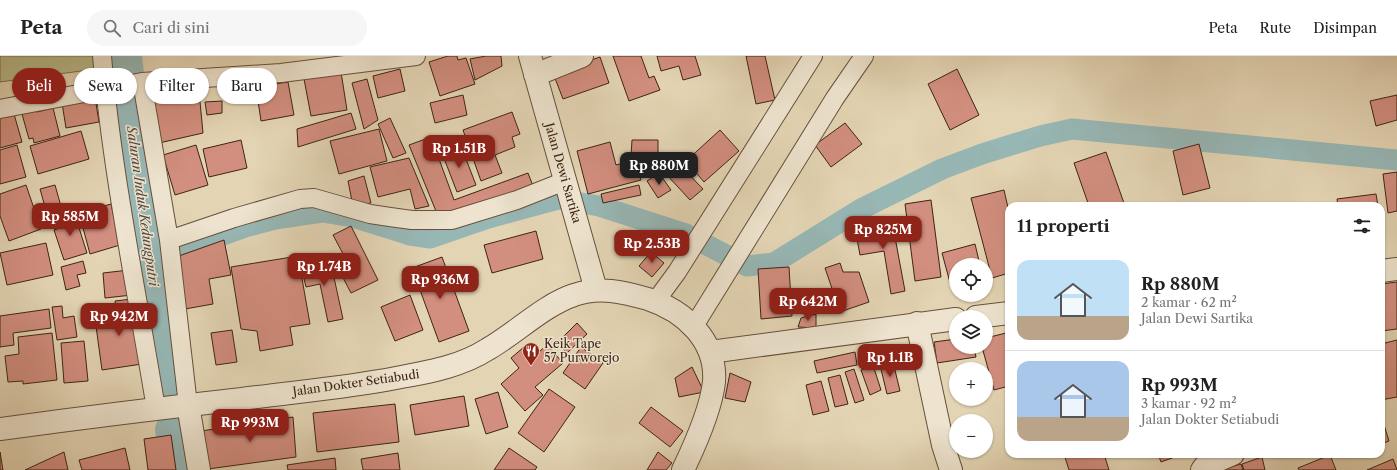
<!DOCTYPE html>
<html lang="id">
<head>
<meta charset="utf-8">
<style>
	body { margin:0; font-family:"Libre Caslon Text",serif; background:#f6f6f6; color:#222; height:100vh; display:flex; flex-direction:column; font-size:15px; white-space:nowrap }
	* { box-sizing:border-box; margin:0 }
	p { font-size:13px; color:#767676 }
	.icon { flex:none; width:22px; height:22px; fill:none; stroke:currentColor; stroke-width:2; stroke-linecap:round; stroke-linejoin:round }
	.map { position:relative; flex:1; overflow:hidden }
	.sheet { position:absolute; left:1005px; top:146px; width:380px; height:256px; display:flex; flex-direction:column; background:#fff; border-radius:12px; box-shadow:0 1px 3px #0004 }
	.sheet>* { flex:none }
	.guide { position:absolute; left:12px; top:12px; width:380px; height:36px; display:flex; gap:8px }
	.tools { position:absolute; left:949px; top:202px; display:grid; gap:8px }
	.tools a { display:grid; place-items:center; width:44px; height:44px; border-radius:50%; background:#fff; box-shadow:0 1px 3px #0004; font-size:20px }
	.price { position:absolute; translate:-50% -34px; padding:0 9px; border-radius:8px; background:#8f2418; color:#fff; font-size:13px; line-height:26px; filter:drop-shadow(0 1px 2px #0008) }
	.price::after { content:''; position:absolute; left:50%; top:24px; width:12px; height:9px; margin-left:-6px; background:inherit; clip-path:polygon(0 0,100% 0,50% 100%) }
	.price.current { background:#222; color:#fff }
	ul { padding:0; list-style:none }
	li { display:flex; align-items:center; gap:12px; height:100px; padding:0 12px }
	li+li { border-top:1px solid #e0e0e0 }
	li span { display:grid; place-items:center; flex:none; width:112px; height:80px; border-radius:12px; color:#555 }
	li>.icon { margin-inline-start:auto }
	span .icon { width:48px; height:48px; fill:#fffc; stroke-width:1 }
	li b { font-size:17px }
	h2 { display:flex; justify-content:space-between; align-items:center; height:48px; padding:0 12px; font-size:17px }
	.tag { padding:0 14px; border-radius:18px; background:#fff; box-shadow:0 1px 3px #0004; font-size:14px; line-height:36px }
	.tag.current { background:#8f2418; color:#fff }
	header { display:flex; align-items:center; gap:24px; box-sizing:border-box; height:56px; padding:0 20px; background:#fff; border-bottom:1px solid #e0e0e0 }
	header strong { font-size:19px }
	nav { display:flex; gap:22px; margin-inline-start:auto; font-size:14px }
	.search { width:280px; height:36px; background:#f6f6f6; display:flex; align-items:center; gap:10px; box-sizing:border-box; padding:0 14px; border-radius:22px; color:#767676; font-size:15px }
	.map>svg:first-child { display:block }
	.green { fill:#b9bb89; stroke:#7c7050 }
	.lines { fill:none; stroke-linecap:round; stroke-linejoin:round }
	.canal { stroke:#97b7b5; stroke-width:21 }
	.river { stroke:#97b7b5; stroke-width:36 }
	.building { fill:#d28e7e; stroke:#3e2416 }
	.pedestrian-casing { stroke:#67503d; stroke-width:20 }
	.minor-casing { stroke:#67503d; stroke-width:24 }
	.tertiary-casing { stroke:#67503d; stroke-width:24 }
	.pedestrian { stroke:#ede3ce; stroke-width:18 }
	.minor { stroke:#ede3ce; stroke-width:22 }
	.tertiary { stroke:#ede3ce; stroke-width:22 }
	.labels { text-anchor:middle; stroke-width:3; stroke-linejoin:round; paint-order:stroke }
	.street-label { font-size:12px; fill:#3e2416; stroke:#ede3ce }
	.poi-label { font-size:12px; fill:#3e2416; stroke:#ede3ce; text-anchor:start }
	.water-label { font-size:13px; font-style:italic; fill:#54493e; stroke:#ede3ce }
</style>
</head>
<body>
<header>
<strong>Peta</strong>
<div class="search"><svg class="icon" aria-label="search" viewBox="0 0 24 24"><circle cx="10" cy="10" r="6"/><path d="M15 15l6 6"/></svg>Cari di sini</div>
<nav><a>Peta</a><a>Rute</a><a>Disimpan</a></nav>
</header>
<div class="map">
<svg width="1397" height="414" viewBox="0 0 1397 414">
	<rect width="100%" height="100%" fill="#e3d4b3"/>
	<filter id="stains"><feTurbulence type="fractalNoise" baseFrequency=".005" numOctaves="4"/><feColorMatrix values="0 0 0 0 .2 0 0 0 0 .09 0 0 0 0 .02 0 0 0 .5 -.17"/></filter>
	<radialGradient id="worn" r=".72"><stop offset=".6" stop-color="#630" stop-opacity="0"/><stop offset="1" stop-color="#630" stop-opacity=".3"/></radialGradient>
	<path class="green" d="M0 0H102L103 12 0 26Z"/>
	<g class="lines">
		<path class="canal" d="M153 204 245 171 275 163 322 156 353 161 410 179 430 182 488 162 558 143 599 150 686 178 747 210 774 207 861 153 942 113 982 98 1040 80 1072 73 1397 104"/>
		<path class="river" d="M124 0 137 123 153 204 165 324
			M173 374 181 414"/>
	</g>
	<path class="building" d="M448 0H457L458 4 466 2 475 28 440 40 429 6Z
		M486 0H501L502 10 475 24 470 3Z
		M613 0H641L649 22 654 20 660 34 629 45Z
		M657 0H695L701 19 683 24 679 10 661 15Z
		M746 0H765L775 44 756 48Z
		M600 1 609 27 563 43 553 17Z
		M400 13 405 35 378 42 373 20Z
		M957 13 979 59 950 74 928 28Z
		M341 16 347 54 311 60 304 23Z
		M367 23 378 64 364 73 352 27Z
		M168 24 198 25 203 77 159 87 152 42 169 38Z
		M288 26 294 59 261 65 256 31Z
		M463 39 467 59 435 67 430 47Z
		M1397 39V64L1376 70 1370 45Z
		M95 41 99 66 66 72 62 47Z
		M222 45V57L207 59 205 46Z
		M35 48 37 56 53 52 60 80 34 87 33 82 29 83 20 51Z
		M512 56 520 78 512 81 515 91 495 99 502 117 481 125 463 74Z
		M351 57 356 73 298 91 297 73Z
		M14 58 22 86 0 92V62Z
		M390 62 406 97 393 102 378 68Z
		M845 67 862 88 831 111 815 89Z
		M379 73 387 105 339 118 330 85Z
		M720 74 739 95 704 126 686 105Z
		M81 75 89 103 38 118 30 90Z
		M431 81 454 144 528 117 533 130 438 160 409 89Z
		M241 84 247 112 209 121 203 93Z
		M632 84H658V100H631Z
		M610 86 616 109 635 104 641 124 588 138 577 95Z
		M1199 88 1210 132 1183 139 1173 95Z
		M17 89 26 121 0 128V94Z
		M196 89 208 129 175 139 163 99Z
		M461 90 476 129 457 136 442 97Z
		M1106 96 1125 150H1089L1074 107Z
		M409 102 429 150 415 153 410 133 378 141 370 111Z
		M678 107 703 133 690 144 666 118Z
		M1397 116V155L1388 157 1383 118Z
		M659 117 671 134 658 142 647 125Z
		M364 120 371 147 353 150 348 125Z
		M26 129 41 173 9 185 0 160V138Z
		M55 129 62 154 47 158 40 133Z
		M639 129 641 139 603 147 601 138Z
		M1004 134 1009 156V217L992 222 971 142Z
		M1376 138 1378 150H1338L1337 143Z
		M931 144 941 221 915 225 905 148Z
		M111 148 120 189 90 198 79 157Z
		M74 156 87 197 64 204 54 174 63 171 60 160Z
		M892 165 905 235 891 238 884 195 860 199 855 172Z
		M351 170 378 224 351 237 339 214 349 209 333 179Z
		M536 175 543 203 492 217 484 189Z
		M224 184 231 219 209 223 213 248 185 253 176 201Z
		M46 187 53 219 7 229 0 197Z
		M975 188 980 209H956V233L952 234 942 197Z
		M651 196 664 207 652 221 639 210Z
		M298 200 310 268 290 271 293 289 260 295 257 275 241 273 231 211Z
		M442 201 469 275 439 286 412 212Z
		M330 203 343 263 328 266 320 228 306 231 301 210Z
		M83 205 86 217 77 219 80 230 66 234 61 211Z
		M840 207 843 216H859L869 246 840 256 825 212Z
		M789 211 792 260 761 263 758 213Z
		M129 214 132 239 105 242 103 217Z
		M1397 226V273L1381 275V228Z
		M410 239 423 274 395 285 381 251Z
		M132 243 142 308 102 314 95 263 108 261 107 255 116 253 115 245Z
		M62 250 63 262 74 260 77 281 57 284 52 251Z
		M49 253 51 272 13 277 14 289 0 291V260Z
		M816 258V272L798 271 801 262Z
		M577 267 587 278 567 297 557 287Z
		M232 274 237 306 216 309 211 277Z
		M52 277 57 324 23 328V325L8 326 5 300 19 298 18 281Z
		M1006 277 1009 288V330L994 334 982 291H986V282Z
		M956 283V291H974L976 301 937 307 934 286Z
		M1397 284V341L1381 344V288Z
		M84 285 88 325 64 327 61 287Z
		M547 289 563 307 535 331 543 339 525 355 501 328 519 312 511 302 524 291 532 302Z
		M581 291 603 307 585 333 563 317Z
		M855 296 857 309 817 317 814 305Z
		M893 306 900 335 887 338 880 309Z
		M873 309 881 334 870 339 861 314Z
		M692 311 704 336 679 341 675 322Z
		M854 313 864 344 855 347 845 316Z
		M730 317 751 326 745 346 725 342Z
		M840 319 848 348 835 351 828 322Z
		M821 325 829 355 813 359 806 329Z
		M549 333 575 351 544 396 518 377Z
		M498 336 508 371 486 378 475 343Z
		M464 340 469 370 415 379 410 349Z
		M395 348 399 386 317 396 313 357Z
		M651 351 683 375 670 391 639 367Z
		M293 361 296 401 208 413 201 375Z
		M1384 369 1389 385 1381 388V370Z
		M171 379 176 414H148L144 383Z
		M125 392 130 414H82L79 404Z
		M509 392 537 411 535 414H494Z
		M0 396 3 414H0Z
		M64 396 68 414H25Z
		M658 396 672 407 666 414H647Z
		M398 397 400 414H363L361 403Z
		M1064 398H1104L1109 414H1069Z
		M1158 398H1183L1161 406Z
		M1330 399 1336 414H1299L1298 412Z
		M1262 401 1265 414H1244L1242 408Z
		M335 402 336 414H288L287 409Z
		M1393 403 1397 414H1367Z
		M1241 408 1243 414H1220Z"/>
	<g class="lines">
		<g class="pedestrian-casing">
			<path id="pedestrian" d="M102 0C112 118 137 236 156 353
				M142 26 169 184 188 349
				M0 53 142 26 281 17 416 0
				M169 184 234 162 300 143 314 142 370 158 390 161 412 164H452L517 144 565 125
				M655 246 677 216 813 0
				M694 270 835 42 864 0"/>
		</g>
		<g class="minor-casing">
			<path id="minor" d="M530 0 596 234
				M535 19 582 0
				M917 267 943 389 951 414
				M188 349 199 414
				M1202 414 1205 410 1233 398"/>
		</g>
		<g class="tertiary-casing">
			<path id="tertiary" d="M1381 215 1397 213
				M976 261 1009 257
				M710 296 956 263
				M0 373C81 362 161 352 242 343 293 336 345 332 396 322 428 316 460 311 488 293 516 277 544 249 574 239 599 230 623 236 648 243 685 255 717 285 714 326 711 354 695 389 683 414"/>
		</g>
		<use href="#pedestrian" class="pedestrian"/>
		<use href="#minor" class="minor"/>
		<use href="#tertiary" class="tertiary"/>
	</g>
	<defs>
		<g id="restaurant-pin" transform="scale(0.9)"><path d="M0 17L-7.5 6A9.5 9.5 0 1 1 7.5 6Z" fill="#8f2418" stroke="#ede3ce"/><path d="M-5-6h1v4h1v-4h1v4h1v-4h1v5L-1.5 .5V6h-2V.5L-5-1ZM5-6V6H3V1.5H1.5Q1.5-4 5-6Z" fill="#fff"/></g>
	</defs>
	<g fill-rule="evenodd">
		<use href="#restaurant-pin" x="531" y="295"/>
	</g>
	<g class="labels">
		<g class="street-label">
			<text transform="translate(563 117) rotate(74)" y="4">Jalan Dewi Sartika</text>
			<text transform="translate(356 327) rotate(-8)" y="4">Jalan Dokter Setiabudi</text>
		</g>
		<g class="poi-label">
			<text x="544" y="292">Keik Tape<tspan x="544" dy="14">57 Purworejo</tspan></text>
		</g>
		<g class="water-label">
			<text transform="translate(143 150) rotate(82)" y="5">Saluran Induk Kedungputri</text>
		</g>
	</g>
	<rect width="100%" height="100%" filter="url(#stains)"/>
	<rect width="100%" height="100%" fill="url(#worn)"/>
</svg>
<div class="tools">
<a><svg class="icon" aria-label="locate" viewBox="0 0 24 24"><circle cx="12" cy="12" r="6"/><path d="M12 2v4M12 18v4M2 12h4M18 12h4"/></svg></a>
<a><svg class="icon" aria-label="layers" viewBox="0 0 24 24"><path d="M12 4l9 5-9 5-9-5zM3 14l9 5 9-5"/></svg></a>
<a>+</a>
<a>−</a>
</div>
<b class="price" style="left:459px;top:113px">Rp 1.51B</b>
<b class="price current" style="left:659px;top:130px">Rp 880M</b>
<b class="price" style="left:70px;top:181px">Rp 585M</b>
<b class="price" style="left:883px;top:194px">Rp 825M</b>
<b class="price" style="left:652px;top:208px">Rp 2.53B</b>
<b class="price" style="left:324px;top:231px">Rp 1.74B</b>
<b class="price" style="left:440px;top:244px">Rp 936M</b>
<b class="price" style="left:808px;top:266px">Rp 642M</b>
<b class="price" style="left:119px;top:281px">Rp 942M</b>
<b class="price" style="left:890px;top:322px">Rp 1.1B</b>
<b class="price" style="left:250px;top:387px">Rp 993M</b>
<div class="guide">
<a class="tag current">Beli</a>
<a class="tag">Sewa</a>
<a class="tag">Filter</a>
<a class="tag">Baru</a>
</div>
<section class="sheet">
<h2>11 properti<svg class="icon" aria-label="filters" viewBox="0 0 24 24"><path d="M4 7h16M4 17h16"/><circle cx="9" cy="7" r="2"/><circle cx="15" cy="17" r="2"/></svg></h2>
<ul>
<li><span style="background:linear-gradient(#bfe0f5 70%,#b9a48a 0)"><svg class="icon" aria-label="home" viewBox="0 0 24 24"><path d="M3 11l9-7 9 7M6 9v11h12V9"/></svg></span><div><b>Rp 880M</b><p>2 kamar · 62 m²</p><p>Jalan Dewi Sartika</p></div></li>
<li><span style="background:linear-gradient(#a9c7e8 70%,#b9a48a 0)"><svg class="icon" aria-label="home" viewBox="0 0 24 24"><path d="M3 11l9-7 9 7M6 9v11h12V9"/></svg></span><div><b>Rp 993M</b><p>3 kamar · 92 m²</p><p>Jalan Dokter Setiabudi</p></div></li>
</ul>
</section>
</div>
</body>
</html>
